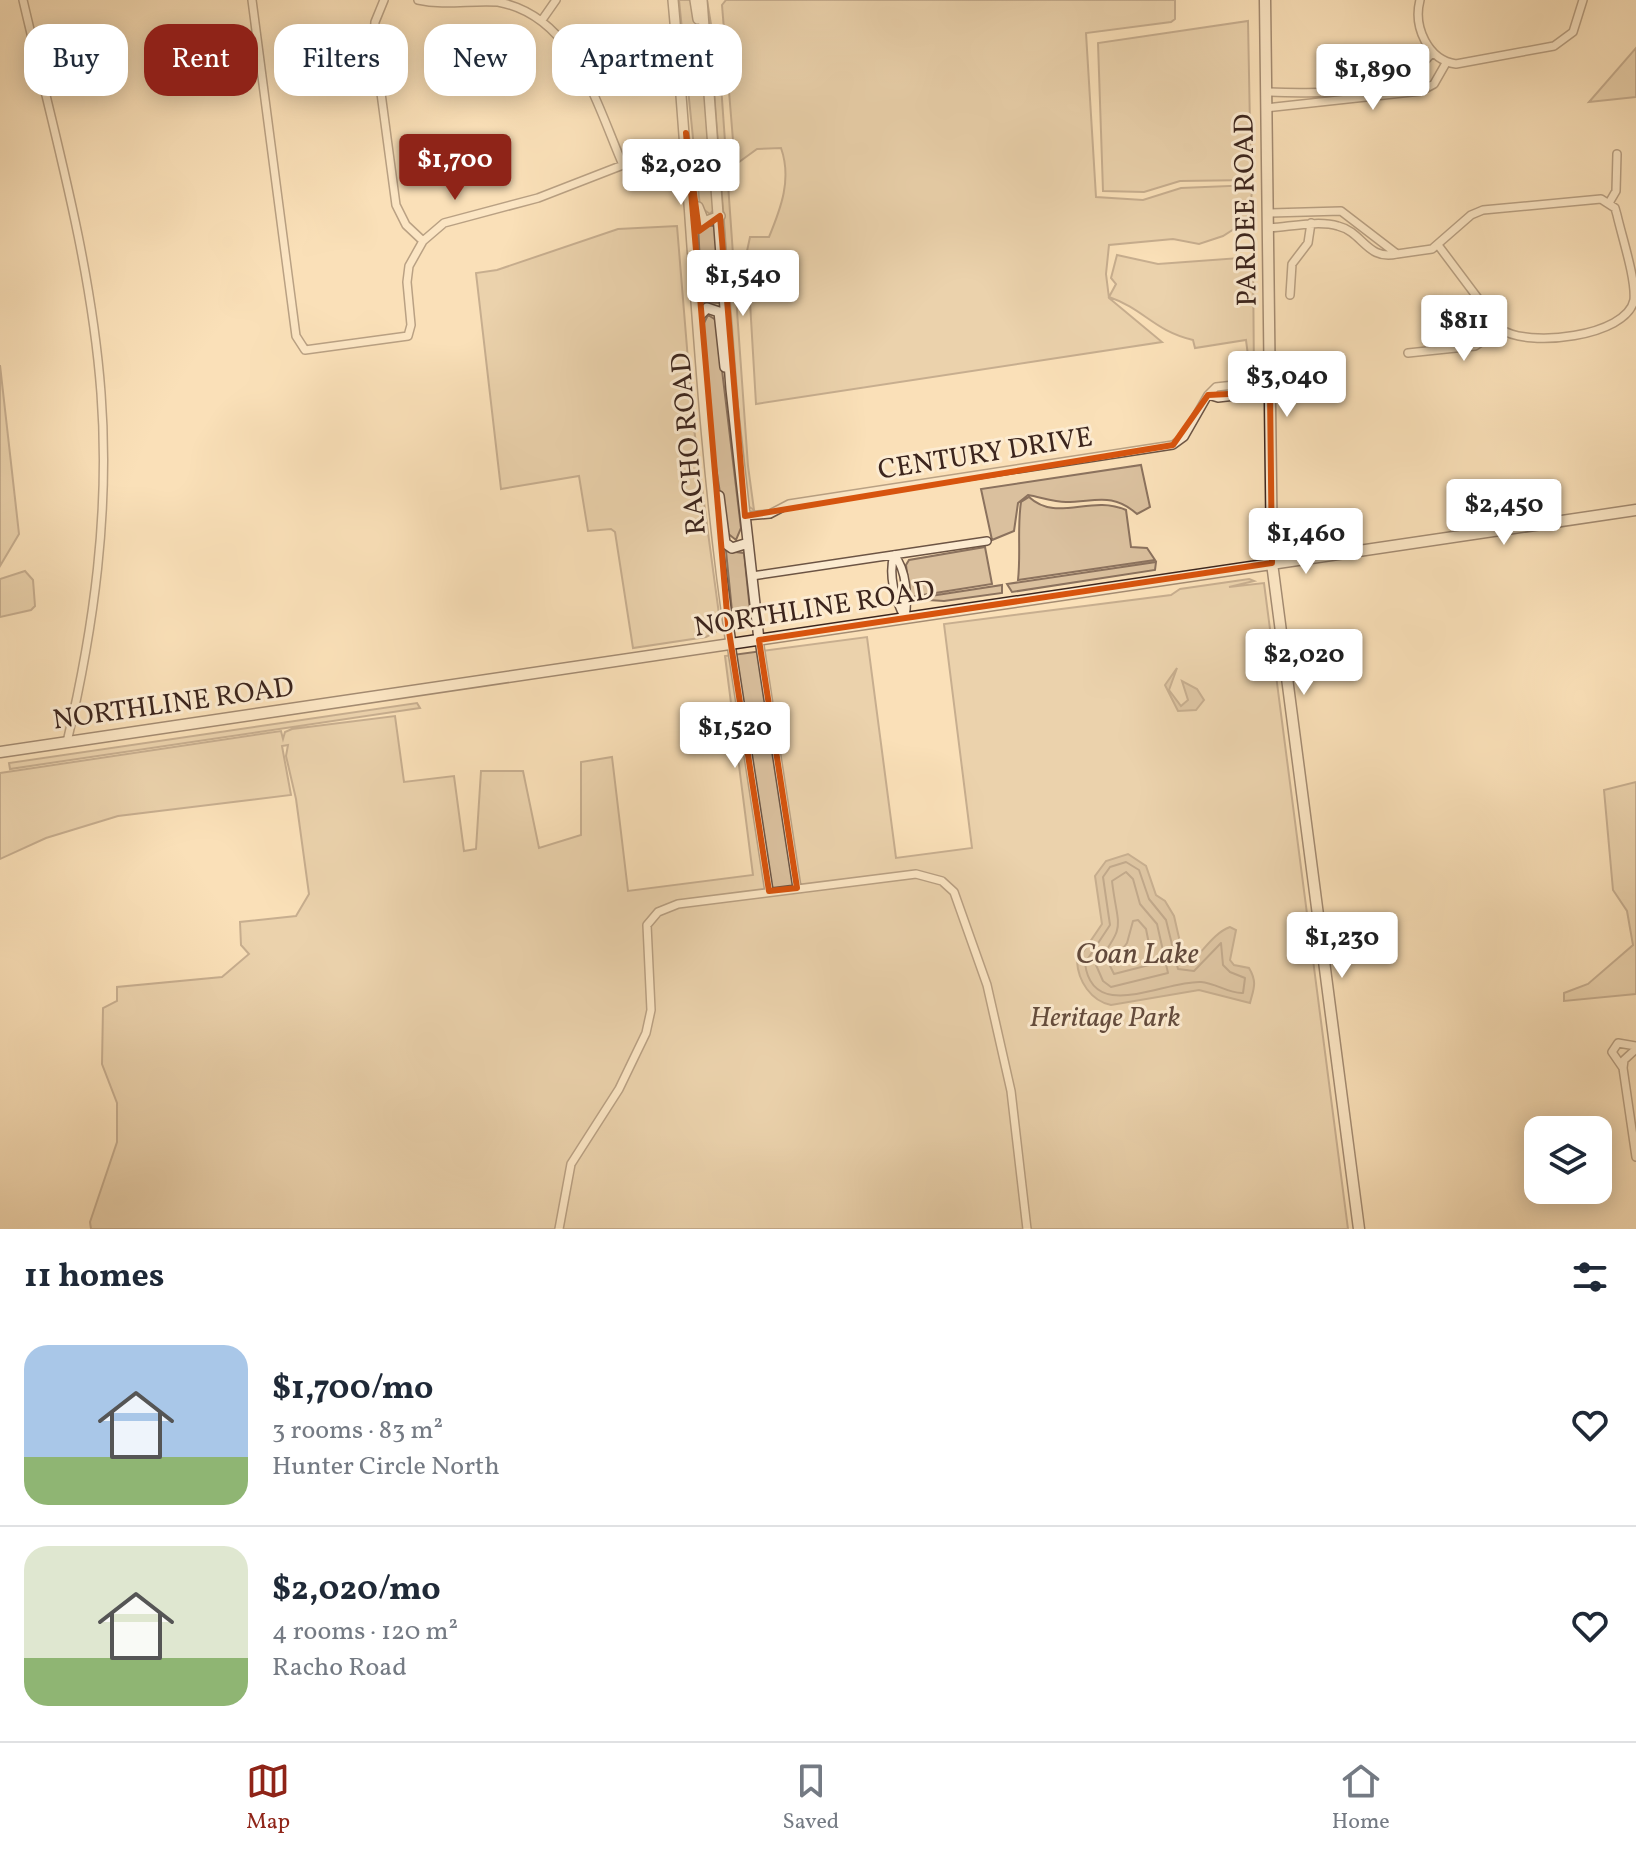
<!DOCTYPE html>
<html lang="en">
<head>
<meta charset="utf-8">
<style>
	body { margin:0; font-family:Vollkorn,serif; background:#f2f2f3; color:#1f2937; height:100vh; display:flex; flex-direction:column; font-size:30px; white-space:nowrap }
	* { box-sizing:border-box; margin:0 }
	p { font-size:26px; color:#747a83 }
	.icon { flex:none; width:44px; height:44px; fill:none; stroke:currentColor; stroke-width:2; stroke-linecap:round; stroke-linejoin:round }
	.map { position:relative; height:1229px; overflow:hidden }
	.drawer { display:flex; flex-direction:column; background:#fff; flex:1 }
	.drawer>* { flex:none }
	.top-card { position:absolute; left:24px; top:24px; width:800px; height:72px; display:flex; gap:16px }
	.controls { position:absolute; left:1524px; top:1116px; display:grid; gap:16px }
	.controls a { display:grid; place-items:center; width:88px; height:88px; border-radius:16px; background:#fff; box-shadow:0 4px 20px #0003; font-size:40px }
	.price { position:absolute; translate:-50% -68px; padding:0 18px; border-radius:8px; background:#fff; color:#222; font-size:26px; line-height:52px; filter:drop-shadow(0 2px 4px #0008) }
	.price::after { content:''; position:absolute; left:50%; top:48px; width:24px; height:18px; margin-left:-12px; background:inherit; clip-path:polygon(0 0,100% 0,50% 100%) }
	.price.active { background:#8f2418; color:#fff }
	ul { padding:0; list-style:none }
	li { display:flex; align-items:center; gap:24px; height:200px; padding:0 24px }
	li+li { border-top:2px solid #e0e1e3 }
	li span { display:grid; place-items:center; flex:none; width:224px; height:160px; border-radius:24px; color:#555 }
	li>.icon { margin-inline-start:auto }
	span .icon { width:96px; height:96px; fill:#fffc; stroke-width:1 }
	li b { font-size:34px }
	h2 { display:flex; justify-content:space-between; align-items:center; height:96px; padding:0 24px; font-size:34px }
	.tag { padding:0 28px; border-radius:24px; background:#fff; box-shadow:0 4px 20px #0003; font-size:28px; line-height:72px }
	.tag.active { background:#8f2418; color:#fff }
	.menu { display:flex; justify-content:space-around; align-items:center; height:112px; border-top:2px solid #e0e1e3; background:#fff; font-size:22px; color:#747a83 }
	.menu a { display:grid; justify-items:center; gap:4px }
	.menu .active { color:#8f2418 }
	.map>svg:first-child { display:block }
	.green { fill:#dac09e; stroke:#8b725e; stroke-width:2 }
	.water { fill:#b9a083; stroke:#876f5a; stroke-width:2 }
	.lines { fill:none; stroke-linecap:round; stroke-linejoin:round }
	.shore { stroke:#7a6250; stroke-width:2 }
	.minor-casing { stroke:#6c5444; stroke-width:10 }
	.tertiary-casing { stroke:#6c5444; stroke-width:12 }
	.secondary-casing { stroke:#3c251d; stroke-width:13 }
	.minor { stroke:#fcebd1; stroke-width:7 }
	.tertiary { stroke:#fcebd1; stroke-width:9 }
	.secondary { stroke:#fcebd1; stroke-width:10 }
	.marked { fill:none; stroke:#d7540e; stroke-width:6; stroke-linejoin:round }
	.labels { text-anchor:middle; stroke-width:6; stroke-linejoin:round; paint-order:stroke }
	.street-label { font-size:28px; fill:#3c251d; stroke:#fcebd1 }
	.park-label { font-size:28px; font-style:italic; fill:#644c3d; stroke:#fcebd1 }
	.water-label { font-size:30px; font-style:italic; fill:#624a3c; stroke:#fcebd1 }
</style>
</head>
<body>
<div class="map">
<svg width="1636" height="1229" viewBox="0 0 1636 1229">
	<rect width="100%" height="100%" fill="#fae0b8"/>
	<filter id="stains"><feTurbulence type="fractalNoise" baseFrequency=".0025" numOctaves="4"/><feColorMatrix values="0 0 0 0 .2 0 0 0 0 .09 0 0 0 0 .02 0 0 0 .5 -.17"/></filter>
	<radialGradient id="worn" r=".72"><stop offset=".6" stop-color="#630" stop-opacity="0"/><stop offset="1" stop-color="#630" stop-opacity=".3"/></radialGradient>
	<path class="green" d="M679 0H694L705 73 714 209 710 214 700 207Z
		M707 0 721 85 748 466 754 510 748 506 741 444Z
		M726 0H1175V19L1171 22 1086 33 1096 197 1143 200 1181 188 1253 185 1248 220 1223 236 1199 244 1173 239 1109 245 1106 274 1109 298 1162 342 756 404 747 251 750 237H769C781 208 792 179 781 148L757 149 735 165 722 5Z
		M1248 21 1251 180 1180 181 1144 192 1103 191 1098 43Z
		M1636 48V97L1589 102Z
		M698 225 715 226 719 303 702 302Z
		M677 226 693 421 721 629 706 637 633 648 615 532 611 529 588 531 579 476 501 489 476 273 497 270 618 229Z
		M1117 255 1158 264 1253 257 1254 378 1251 379 1246 340 1195 348 1193 340C1154 331 1144 309 1109 297L1116 284 1111 278Z
		M708 315 716 320 741 528 736 540 726 532 714 454 703 325Z
		M0 365 19 534 0 566Z
		M1141 465 1150 507 1137 514C1112 492 1095 502 1066 502 1054 502 1040 497 1028 495L1018 503 1014 531 992 540 981 489Z
		M1029 497C1057 523 1091 494 1126 510L1131 547 1147 548 1155 560 1018 580C1021 553 1017 529 1021 502Z
		M985 547 992 584 910 597 906 565 909 560Z
		M726 551 744 553 751 620 733 621Z
		M1156 562 1155 570 1012 592 1007 584Z
		M25 571 33 580 35 606 31 610 0 617V579Z
		M1249 579 1254 581 1229 587 1264 583 1348 1229H91L90 1222 117 1142V1103L102 1064 103 1008 117 1001V987L222 977 249 954 241 945 240 922 296 916 309 894 296 799 286 756 288 745 282 746 291 795 118 816 46 838 0 859V773L281 731 283 739 285 732 292 729 395 716 404 782 454 776 464 851 476 849 481 771H523L539 848 581 835V762L612 757 628 891 753 875 725 656 867 637 896 858 972 848 944 624 1171 595 1180 589Z
		M1002 585V593L944 601 911 599Z
		M417 703 420 708 10 769 9 763Z
		M1636 782V994L1564 1001V993L1588 984 1633 945 1627 911 1613 890 1604 790Z"/>
	<path class="water" d="M1177 668 1169 690 1181 706 1188 700 1182 681 1197 689 1204 700 1196 710 1178 711 1165 685Z
		M1128 854 1146 866 1156 895 1165 901 1174 916 1185 964C1197 963 1210 934 1230 927L1236 930 1230 960 1234 965 1249 968C1258 983 1253 990 1250 1003L1199 990 1111 1005C1091 1001 1078 981 1077 961L1102 924 1095 876 1106 861Z"/>
	<g class="lines">
		<path class="shore" d="M1126 862 1139 870 1149 899 1166 920 1178 969 1194 971 1221 943 1223 965 1230 972 1245 978 1243 993C1229 994 1216 983 1201 982 1165 980 1092 1024 1085 963L1110 925 1103 877 1110 867Z
			M1126 872 1133 879 1140 904 1157 924 1168 973 1111 987 1103 981 1096 965C1127 922 1118 931 1112 881Z
			M1138 920 1146 929 1153 964 1114 974 1110 966 1127 943 1133 921Z"/>
		<g class="minor-casing">
			<path id="minor" d="M23 0C53 129 91 260 101 393 110 511 94 627 67 742
				M252 0 296 336 305 350 408 336 411 325 407 282 409 266 423 241 444 223 538 198 623 165 687 156
				M384 0 375 22 374 41 396 205 406 225 423 241
				M418 0C445 6 471 0 498 2 574 16 596 103 623 165
				M1420 0C1413 27 1428 60 1456 64L1554 46 1573 32 1583 0
				M542 20 556 0
				M1266 92C1319 93 1395 98 1432 53
				M1266 108 1421 91 1434 84 1446 63
				M1609 203 1616 191 1617 154
				M1268 213 1341 211 1397 254C1367 261 1363 232 1338 226 1318 220 1289 227 1268 228
				M1397 254 1432 249 1471 215 1483 210 1601 199 1615 208 1617 215C1622 237 1636 279 1634 300 1627 337 1526 348 1501 329L1438 245
				M1290 295 1292 264 1308 243 1311 223
				M1408 353 1475 346 1501 329
				M1270 392 1218 398 1208 395 1216 387 1270 381
				M745 516 770 514 789 504 1173 445 1184 437 1208 395
				M894 555C907 570 908 599 905 618
				M894 555C888 575 895 600 905 618
				M752 576 987 541
				M759 640 797 888
				M731 644 769 891
				M744 731 772 727
				M1636 1049 1624 1060 1623 1068 1636 1157
				M1623 1068 1612 1052 1618 1043 1636 1046
				M559 1229 571 1164 619 1089 646 1033 651 1010 647 925 658 912 678 904 916 874 942 881 954 892 987 985 1011 1091 1027 1229"/>
		</g>
		<g class="tertiary-casing">
			<path id="tertiary" d="M673 0C693 215 699 431 731 644
				M695 0 698 19
				M702 0 731 389 759 640
				M698 207 704 222 720 216
				M699 316 707 308 719 312 725 367
				M719 496 725 543 732 548 748 543"/>
		</g>
		<g class="secondary-casing">
			<path id="secondary" d="M1265 0 1272 563 1359 1229
				M0 752 1636 510"/>
		</g>
		<use href="#minor" class="minor"/>
		<use href="#tertiary" class="tertiary"/>
		<use href="#secondary" class="secondary"/>
	</g>
	<path d="M0 0H1636V1229H0ZM686 133 699 231 720 216 745 516 1173 445 1208 395 1270 392 1272 563 759 640 797 888 769 891 728 625Z" fill="#fae0b8" fill-opacity=".55" fill-rule="evenodd"/>
	<path class="marked" d="M686 133 699 231 720 216 745 516 1173 445 1208 395 1270 392 1272 563 759 640 797 888 769 891 728 625Z"/>
	<g class="labels">
		<g class="street-label">
			<text transform="translate(1244 210) rotate(-91)" y="10">PARDEE ROAD</text>
			<text transform="translate(687 444) rotate(-95)" y="10">RACHO ROAD</text>
			<text transform="translate(985 452) rotate(-9)" y="10">CENTURY DRIVE</text>
			<text transform="translate(814 607) rotate(-9)" y="10">NORTHLINE ROAD</text>
			<text transform="translate(173 702) rotate(-8)" y="10">NORTHLINE ROAD</text>
		</g>
		<g class="park-label">
			<text x="1105" y="1026">Heritage Park</text>
		</g>
		<g class="water-label">
			<text x="1137" y="963">Coan Lake</text>
		</g>
	</g>
	<rect width="100%" height="100%" filter="url(#stains)"/>
	<rect width="100%" height="100%" fill="url(#worn)"/>
</svg>
<div class="controls">
<a><svg class="icon" aria-label="layers" viewBox="0 0 24 24"><path d="M12 4l9 5-9 5-9-5zM3 14l9 5 9-5"/></svg></a>
</div>
<b class="price" style="left:1373px;top:112px">$1,890</b>
<b class="price active" style="left:455px;top:202px">$1,700</b>
<b class="price" style="left:681px;top:207px">$2,020</b>
<b class="price" style="left:743px;top:318px">$1,540</b>
<b class="price" style="left:1464px;top:363px">$811</b>
<b class="price" style="left:1287px;top:419px">$3,040</b>
<b class="price" style="left:1504px;top:547px">$2,450</b>
<b class="price" style="left:1306px;top:576px">$1,460</b>
<b class="price" style="left:1304px;top:697px">$2,020</b>
<b class="price" style="left:735px;top:770px">$1,520</b>
<b class="price" style="left:1342px;top:980px">$1,230</b>
<div class="top-card">
<a class="tag">Buy</a>
<a class="tag active">Rent</a>
<a class="tag">Filters</a>
<a class="tag">New</a>
<a class="tag">Apartment</a>
</div>
</div>
<section class="drawer">
<h2>11 homes<svg class="icon" aria-label="filters" viewBox="0 0 24 24"><path d="M4 7h16M4 17h16"/><circle cx="9" cy="7" r="2"/><circle cx="15" cy="17" r="2"/></svg></h2>
<ul>
<li><span style="background:linear-gradient(#a9c7e8 70%,#8fb573 0)"><svg class="icon" aria-label="home" viewBox="0 0 24 24"><path d="M3 11l9-7 9 7M6 9v11h12V9"/></svg></span><div><b>$1,700/mo</b><p>3 rooms · 83 m²</p><p>Hunter Circle North</p></div><svg class="icon" aria-label="heart" viewBox="0 0 24 24"><path d="M12 20l-8-8c-3-5 5-10 8-4 3-6 11-1 8 4z"/></svg></li>
<li><span style="background:linear-gradient(#dfe7d0 70%,#8fb573 0)"><svg class="icon" aria-label="home" viewBox="0 0 24 24"><path d="M3 11l9-7 9 7M6 9v11h12V9"/></svg></span><div><b>$2,020/mo</b><p>4 rooms · 120 m²</p><p>Racho Road</p></div><svg class="icon" aria-label="heart" viewBox="0 0 24 24"><path d="M12 20l-8-8c-3-5 5-10 8-4 3-6 11-1 8 4z"/></svg></li>
</ul>
</section>
<nav class="menu">
<a class="active"><svg class="icon" aria-label="map" viewBox="0 0 24 24"><path d="M3 6l6-2 6 2 6-2v14l-6 2-6-2-6 2zM9 4v14M15 6v14"/></svg>Map</a>
<a><svg class="icon" aria-label="saved" viewBox="0 0 24 24"><path d="M7 4h10v16l-5-4-5 4z"/></svg>Saved</a>
<a><svg class="icon" aria-label="home" viewBox="0 0 24 24"><path d="M3 11l9-7 9 7M6 9v11h12V9"/></svg>Home</a>
</nav>
</body>
</html>
